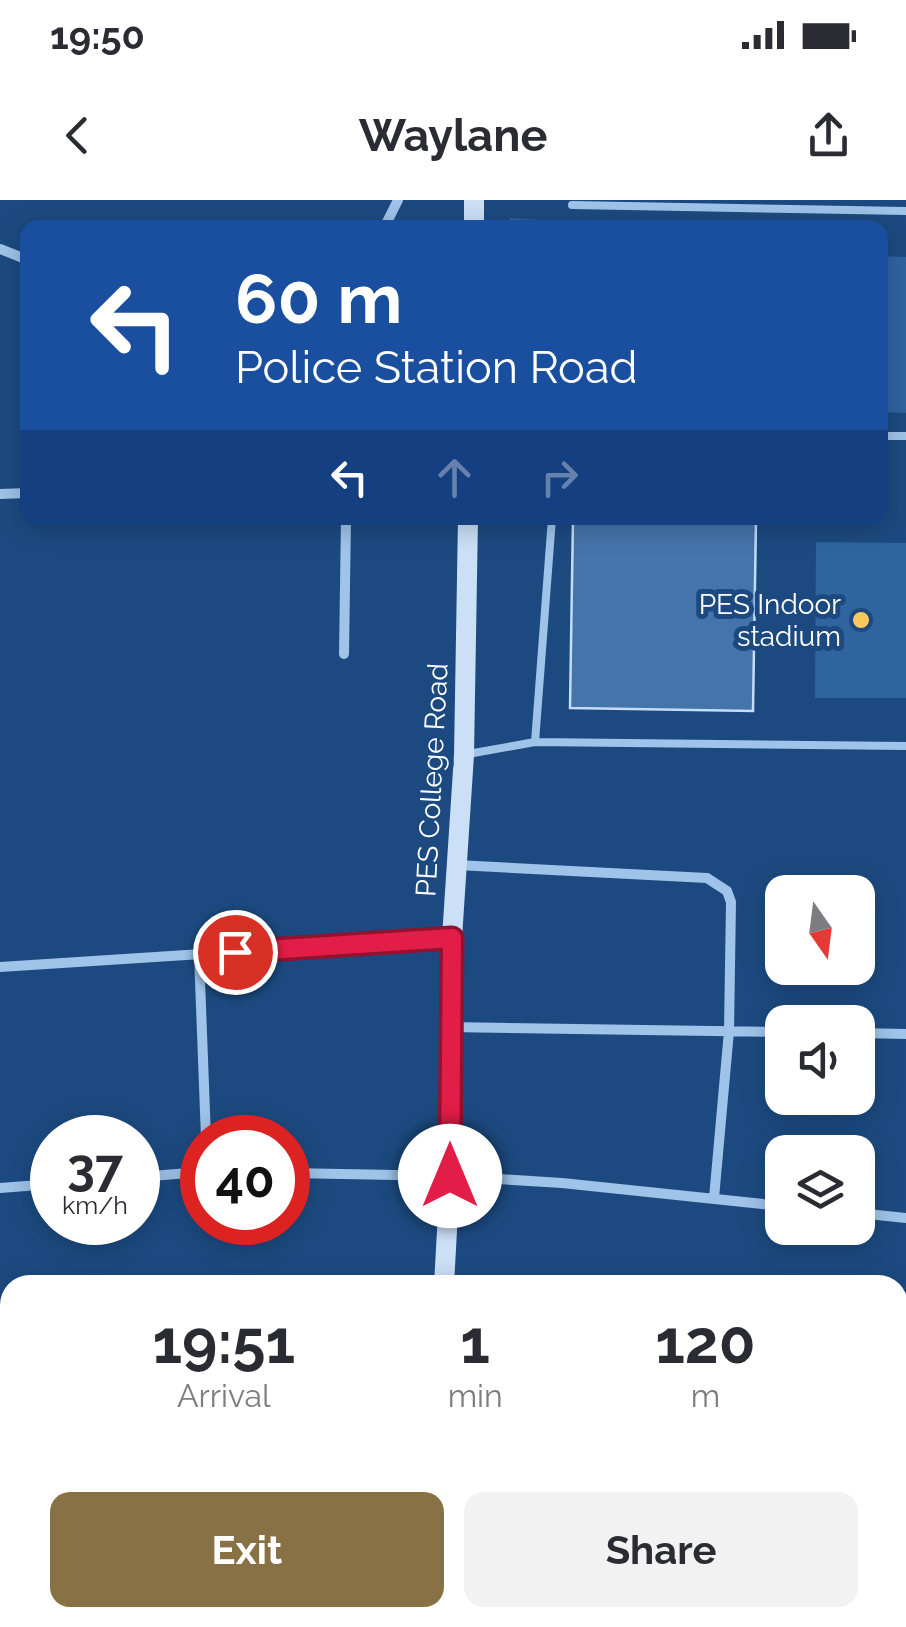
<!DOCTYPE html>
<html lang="en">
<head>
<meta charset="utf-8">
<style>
  :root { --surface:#fff; --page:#f2f2f3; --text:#2b2b33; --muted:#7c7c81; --accent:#887245 }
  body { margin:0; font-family:Raleway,sans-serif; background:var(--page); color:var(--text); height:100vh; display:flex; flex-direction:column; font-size:38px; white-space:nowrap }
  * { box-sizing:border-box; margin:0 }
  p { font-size:32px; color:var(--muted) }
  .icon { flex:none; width:55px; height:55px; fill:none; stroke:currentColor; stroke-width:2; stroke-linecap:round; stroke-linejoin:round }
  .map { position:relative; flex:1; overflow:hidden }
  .details { position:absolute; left:0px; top:1075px; width:908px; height:352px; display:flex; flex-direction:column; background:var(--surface); border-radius:30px 30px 0 0; box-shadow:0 5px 25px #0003 }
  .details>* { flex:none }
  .hud { position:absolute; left:20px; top:20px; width:868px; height:305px; border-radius:20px; box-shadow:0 5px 25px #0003; background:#1a4fa0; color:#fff; overflow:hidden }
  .needle { width:65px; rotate:166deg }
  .tools { position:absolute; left:765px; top:675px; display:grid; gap:20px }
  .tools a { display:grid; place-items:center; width:110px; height:110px; border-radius:20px; background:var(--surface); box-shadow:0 5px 25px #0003; font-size:50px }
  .speed { position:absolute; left:30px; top:915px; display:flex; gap:20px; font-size:50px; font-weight:700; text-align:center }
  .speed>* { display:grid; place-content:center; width:130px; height:130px; border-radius:50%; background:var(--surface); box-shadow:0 5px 25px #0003; line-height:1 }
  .speed small { font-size:25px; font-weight:400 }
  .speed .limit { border:15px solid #d22; background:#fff; color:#111 }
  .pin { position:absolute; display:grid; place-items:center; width:85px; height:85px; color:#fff; margin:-42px; border:5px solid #fff; border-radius:50%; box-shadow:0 2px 10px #0007 }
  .me { position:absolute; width:110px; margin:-55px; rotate:0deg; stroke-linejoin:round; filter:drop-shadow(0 0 8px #0008) }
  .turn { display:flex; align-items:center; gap:35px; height:210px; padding:0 50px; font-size:45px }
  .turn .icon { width:130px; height:130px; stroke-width:2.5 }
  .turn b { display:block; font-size:70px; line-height:85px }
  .lanes { display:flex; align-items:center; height:95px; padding:0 50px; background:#0003; justify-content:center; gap:50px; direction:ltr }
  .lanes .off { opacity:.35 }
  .eta { display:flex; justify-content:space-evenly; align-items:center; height:170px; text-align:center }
  .eta b { font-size:60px; font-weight:700; line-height:70px }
  .button { display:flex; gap:20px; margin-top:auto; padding:20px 50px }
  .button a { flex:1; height:115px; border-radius:20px; background:var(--accent); color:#fff; font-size:40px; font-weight:700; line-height:115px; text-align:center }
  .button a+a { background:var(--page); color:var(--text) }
  .status { display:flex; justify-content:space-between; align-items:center; height:70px; padding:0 50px; background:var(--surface); direction:ltr }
  .status svg { height:28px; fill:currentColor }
  header { display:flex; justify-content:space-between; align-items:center; height:130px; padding:0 50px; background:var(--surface); font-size:45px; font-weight:700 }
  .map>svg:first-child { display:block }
  .green { fill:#2f649f }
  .building { fill:#4474aa; stroke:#c4dcf7; stroke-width:2.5 }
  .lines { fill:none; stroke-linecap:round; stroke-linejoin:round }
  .lane { stroke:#9fc3e9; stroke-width:8 }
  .street { stroke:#9fc3e9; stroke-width:10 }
  .secondary { stroke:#cbdff7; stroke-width:20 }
  .route-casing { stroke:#92132f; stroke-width:25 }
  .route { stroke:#e11d48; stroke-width:18 }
  .poi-dot { fill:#fac95c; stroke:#1c4a80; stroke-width:4 }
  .labels { text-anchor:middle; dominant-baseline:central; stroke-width:10; stroke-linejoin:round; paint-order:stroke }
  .poi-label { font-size:28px; fill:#fff; stroke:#1c4a80; text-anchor:end }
  .street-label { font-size:28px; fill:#fff; stroke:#1c4a80 }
</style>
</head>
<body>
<div class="status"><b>19:50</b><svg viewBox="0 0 49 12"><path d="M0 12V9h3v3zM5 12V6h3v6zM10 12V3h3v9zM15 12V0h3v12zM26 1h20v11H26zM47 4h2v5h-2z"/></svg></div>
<header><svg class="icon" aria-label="back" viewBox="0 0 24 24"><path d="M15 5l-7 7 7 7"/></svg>Waylane<svg class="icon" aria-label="share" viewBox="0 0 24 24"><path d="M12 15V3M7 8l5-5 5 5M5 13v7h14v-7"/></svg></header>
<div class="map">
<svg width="906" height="1427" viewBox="0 0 906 1427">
  <rect width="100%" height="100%" fill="#1c4a80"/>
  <path class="green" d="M 510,18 L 644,27 L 509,27 Z
    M 880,56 L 906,57 L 906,213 L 880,212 Z
    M 816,342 L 906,343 L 906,498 L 815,498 Z"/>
  <path class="building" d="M 573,318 L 756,319 L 753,511 L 570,508 Z"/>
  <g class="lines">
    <path class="lane" d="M 572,5 L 906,11
      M 880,236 L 906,236
      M 535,542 L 552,318
      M 468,554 L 535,542 L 906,546"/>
    <path class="street" d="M 384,28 L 398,0
      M 0,49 L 28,60
      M 0,294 L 28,293
      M 344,454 L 346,318
      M 457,665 L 707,678 L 727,691 L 731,702 L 729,831 L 714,998
      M 199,754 L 206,938
      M 0,767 L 452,738
      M 449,827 L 782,832
      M 858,833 L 906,834
      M 288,973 L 450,976 L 562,983 L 782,1006
      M 138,977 L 202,972
      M 0,988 L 52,984
      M 858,1013 L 906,1018
      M 0,1277 L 10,1276"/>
    <path class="secondary" d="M 474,28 L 474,0
      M 444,1085 L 450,976 L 452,738 L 464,555 L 468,318
      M 432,1427 L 432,1418"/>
  </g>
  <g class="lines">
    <g class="route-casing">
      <path id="route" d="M 235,752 L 452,738 L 450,976"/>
    </g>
    <use href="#route" class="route"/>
  </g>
  <circle class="poi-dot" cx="861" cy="420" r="10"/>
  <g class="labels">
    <g class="poi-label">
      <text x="841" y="404">PES Indoor<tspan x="841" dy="32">stadium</tspan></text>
    </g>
    <g class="street-label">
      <text transform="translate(432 580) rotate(-87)">PES College Road</text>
    </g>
  </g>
</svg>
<div class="tools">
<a><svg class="needle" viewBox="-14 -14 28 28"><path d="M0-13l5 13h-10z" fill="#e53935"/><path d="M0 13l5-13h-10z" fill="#7c7c81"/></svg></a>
<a><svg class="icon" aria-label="sound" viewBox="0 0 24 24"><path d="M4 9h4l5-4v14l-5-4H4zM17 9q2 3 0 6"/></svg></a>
<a><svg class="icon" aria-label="layers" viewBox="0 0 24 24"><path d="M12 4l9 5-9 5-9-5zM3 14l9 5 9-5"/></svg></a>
</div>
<div class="speed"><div>37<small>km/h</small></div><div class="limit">40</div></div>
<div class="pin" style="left:235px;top:752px;background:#d93025"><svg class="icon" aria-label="arrive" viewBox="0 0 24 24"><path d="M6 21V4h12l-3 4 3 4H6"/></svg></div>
<svg class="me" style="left:450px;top:976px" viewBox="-20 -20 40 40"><circle r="19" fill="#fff"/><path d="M0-13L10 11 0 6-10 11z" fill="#e11d48"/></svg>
<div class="hud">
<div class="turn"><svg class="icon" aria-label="left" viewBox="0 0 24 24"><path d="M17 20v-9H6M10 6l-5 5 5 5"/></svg><div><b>60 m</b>Police Station Road</div></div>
<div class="lanes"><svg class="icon" aria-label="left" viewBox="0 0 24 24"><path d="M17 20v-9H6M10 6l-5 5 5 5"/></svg><svg class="icon off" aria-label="ahead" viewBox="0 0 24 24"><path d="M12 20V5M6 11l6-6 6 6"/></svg><svg class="icon off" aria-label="right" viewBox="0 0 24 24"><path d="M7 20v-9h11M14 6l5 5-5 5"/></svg></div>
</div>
<section class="details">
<div class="eta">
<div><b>19:51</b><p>Arrival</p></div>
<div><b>1</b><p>min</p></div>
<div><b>120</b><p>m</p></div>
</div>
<div class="button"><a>Exit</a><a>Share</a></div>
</section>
</div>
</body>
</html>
